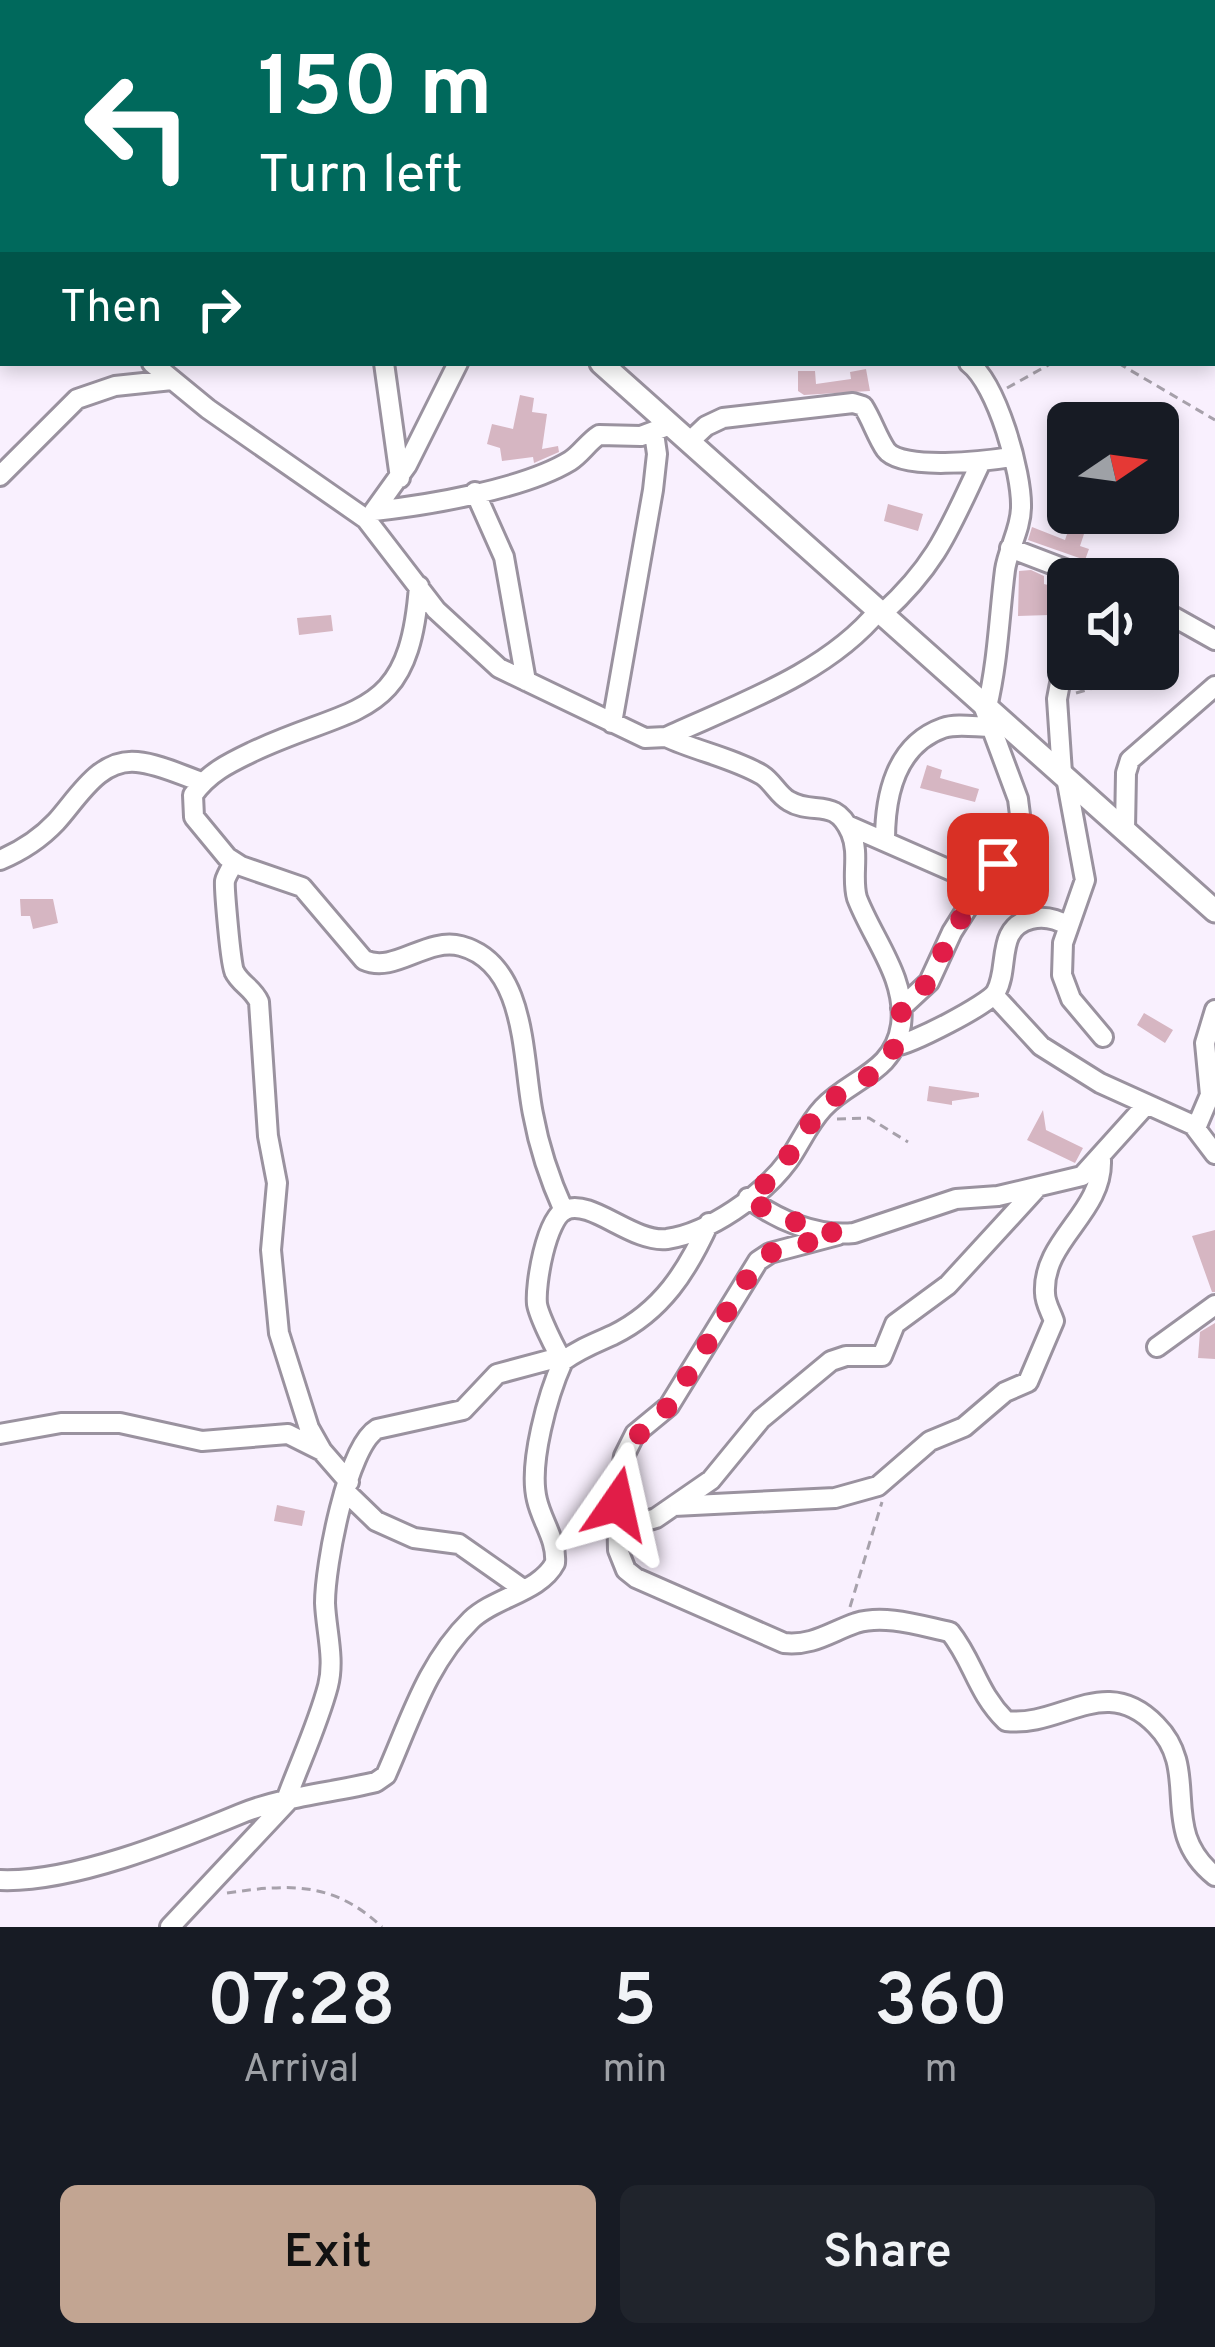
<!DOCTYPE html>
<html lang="en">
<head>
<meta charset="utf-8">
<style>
  :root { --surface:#171b24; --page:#20242c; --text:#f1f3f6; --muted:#9ea1a6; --accent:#c2a592 }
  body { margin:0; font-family:Overpass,sans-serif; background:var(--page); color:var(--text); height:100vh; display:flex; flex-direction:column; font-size:45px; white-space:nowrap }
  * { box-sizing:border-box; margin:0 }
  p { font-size:39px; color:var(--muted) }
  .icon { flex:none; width:66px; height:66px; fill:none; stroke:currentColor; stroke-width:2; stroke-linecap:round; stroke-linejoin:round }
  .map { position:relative; height:1927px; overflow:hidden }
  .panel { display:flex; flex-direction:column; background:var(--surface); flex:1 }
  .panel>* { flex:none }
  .guide { position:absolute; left:0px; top:0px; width:1215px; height:366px; box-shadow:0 6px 18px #0003; background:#00695c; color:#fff; overflow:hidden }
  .needle { width:78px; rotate:77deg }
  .controls { position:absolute; left:1047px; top:402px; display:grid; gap:24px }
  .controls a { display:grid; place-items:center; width:132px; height:132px; border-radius:18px; background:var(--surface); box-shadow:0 6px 18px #0003; font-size:60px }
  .pin { position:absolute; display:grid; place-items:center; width:102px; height:102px; color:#fff; margin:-51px; border-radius:24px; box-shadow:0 6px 18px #0006 }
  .me { position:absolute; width:132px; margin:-66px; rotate:11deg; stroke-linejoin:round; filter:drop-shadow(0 0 9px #0008) }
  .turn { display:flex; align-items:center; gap:42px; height:252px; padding:0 60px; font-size:54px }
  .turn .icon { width:156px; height:156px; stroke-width:2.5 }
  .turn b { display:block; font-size:84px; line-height:102px }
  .then { display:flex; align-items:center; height:114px; padding:0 60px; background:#0003; gap:24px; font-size:45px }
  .eta { display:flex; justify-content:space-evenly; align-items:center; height:204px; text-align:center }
  .eta b { font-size:72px; font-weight:600; line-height:84px }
  .cta { display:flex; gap:24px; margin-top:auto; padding:24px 60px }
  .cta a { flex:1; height:138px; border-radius:18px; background:var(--accent); color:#111; font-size:48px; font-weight:600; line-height:138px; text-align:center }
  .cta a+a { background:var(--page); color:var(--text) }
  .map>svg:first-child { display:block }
  .building { fill:#d6b6c2 }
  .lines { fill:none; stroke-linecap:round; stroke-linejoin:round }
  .minor-casing { stroke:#9a929f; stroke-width:24 }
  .tertiary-casing { stroke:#9a929f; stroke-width:27 }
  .path { stroke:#a7a1ab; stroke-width:3; stroke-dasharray:9 6; stroke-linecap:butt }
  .minor { stroke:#fff; stroke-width:18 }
  .tertiary { stroke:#fff; stroke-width:21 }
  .route { stroke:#e11d48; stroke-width:21; stroke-dasharray:0 37.8 }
</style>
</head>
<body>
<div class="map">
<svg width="1215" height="1927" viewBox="0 0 1215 1927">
  <rect width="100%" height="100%" fill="#f9f0fe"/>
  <path class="building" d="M 866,369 L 870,391 L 804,395 L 798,391 L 798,371 L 815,371 L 816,384 L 851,379 L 850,372 Z
    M 520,395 L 534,398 L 532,412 L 547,414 L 542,449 L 558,446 L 559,452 L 534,463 L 533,457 L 502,461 L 500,448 L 487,444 L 492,424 L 513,429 Z
    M 888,504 L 923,514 L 918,531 L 884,521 Z
    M 1032,527 L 1065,540 L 1069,528 L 1084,534 L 1080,546 L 1089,549 L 1085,560 L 1028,540 Z
    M 1031,570 L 1044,576 L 1044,584 L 1065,589 L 1061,604 L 1049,601 L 1049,615 L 1018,616 L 1019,571 Z
    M 331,615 L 333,631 L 299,635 L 297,618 Z
    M 927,765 L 942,770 L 940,778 L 979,789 L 975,802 L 920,788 Z
    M 20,899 L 53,899 L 58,923 L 33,929 L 30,916 L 21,916 Z
    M 1144,1013 L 1173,1030 L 1165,1043 L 1137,1025 Z
    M 929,1086 L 979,1093 L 979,1097 L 952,1101 L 952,1105 L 927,1101 Z
    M 1043,1110 L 1046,1130 L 1083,1148 L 1075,1163 L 1027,1140 Z
    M 1215,1230 L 1215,1292 L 1212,1292 L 1192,1236 Z
    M 1215,1323 L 1215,1359 L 1198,1358 L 1200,1332 Z
    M 277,1505 L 305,1511 L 302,1526 L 274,1521 Z"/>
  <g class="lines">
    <g class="minor-casing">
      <path id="minor" d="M 57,0 L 58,3
        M 422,3 L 422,0
        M 1077,3 L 1079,0
        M 152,363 L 208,409 L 366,519 L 436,610 L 499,668 L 645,738 L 666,737 C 738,704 828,673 879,610
        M 384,363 L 400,478
        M 969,363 C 997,384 1022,473 1021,507 C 1021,529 1008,549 1005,570 C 999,617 998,661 987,707
        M 689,442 L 706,426 L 723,418 L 853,403 L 863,406 C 872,420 877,437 886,450 C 901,471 987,461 1011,457
        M 0,476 L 77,399 L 115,386 L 172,380
        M 475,492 L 504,557 L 526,681
        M 374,511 C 429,505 524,489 570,461 C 581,454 588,442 599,435 L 641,436 L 670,425
        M 374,511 L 407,465 L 458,363
        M 1010,548 L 1091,579
        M 419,586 C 409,722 356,703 252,752 C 229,763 208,773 193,795 L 194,817 L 227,857 L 241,866 L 302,887 L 364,960 C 395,974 426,937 461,946 C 528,964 522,1061 533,1114 C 539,1147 550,1180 564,1211
        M 1158,608 L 1215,640
        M 883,613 C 938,563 950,527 981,462
        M 612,723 L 653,490 L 657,454 L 654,433
        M 1062,773 L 1057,699 L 1068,641
        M 1066,777 L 1085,880 L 1063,943 L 1062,975 L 1071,999 L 1103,1037
        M 847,825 L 984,885
        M 1125,829 L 1126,773 L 1130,760 L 1215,686
        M 885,840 C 885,797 895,745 943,728 C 957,723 976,727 991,727
        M 0,860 C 21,851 40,839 56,822 C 78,798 99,758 137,762 C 159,764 181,775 202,782
        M 234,863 C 231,868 226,876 225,881 C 224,887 231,967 234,971 C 240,984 253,988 259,1002 L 268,1136 L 277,1183 L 271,1250 L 279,1333 L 309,1428 L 322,1451 L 349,1482
        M 994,995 L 1041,1046 L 1100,1083 L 1193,1125 L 1215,1154
        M 901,1008 L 929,982 L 952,932 L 1021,823 L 1018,799 L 983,705
        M 895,1046 C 911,1044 988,1005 996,992 C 1010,967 995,928 1031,919 C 1044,916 1057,919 1068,926
        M 1196,1128 L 1210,1095 L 1205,1043 L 1215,1010
        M 748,1198 C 777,1220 816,1237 854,1233 L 956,1199 L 998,1196 L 1082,1176 L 1146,1105
        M 838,1235 L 770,1253 L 758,1261 L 669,1406 L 635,1434 L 624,1456 L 617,1504 L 618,1550 L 626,1570 L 636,1578 L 784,1643 C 813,1646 830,1632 856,1623 C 885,1614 921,1626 950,1632 C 974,1662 976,1691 1006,1721 C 1061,1728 1105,1672 1156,1725 C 1203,1772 1156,1829 1215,1876
        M 1157,1347 L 1215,1305
        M 0,1434 L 61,1423 L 120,1423 L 202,1441 L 288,1434 L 322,1451
        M 346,1492 L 376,1521 L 414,1538 L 459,1544 L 523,1589
        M 674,1506 L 835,1498 L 878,1486 L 930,1441 L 964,1427 L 1005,1392 L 1028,1382 L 1054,1321 C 1051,1312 1045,1303 1045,1293 C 1042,1240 1103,1213 1101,1160
        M 617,1523 L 630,1526 L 656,1518 L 711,1480 L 761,1419 L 831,1361 L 846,1356 L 882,1356 L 895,1324 L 948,1285 L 1037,1188
        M 286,1800 C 300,1762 318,1724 328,1686 C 335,1659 326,1630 325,1603 C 325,1566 347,1447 377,1429 L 463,1410 L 497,1374 L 549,1360 L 563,1361 C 579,1349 595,1343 613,1335 C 662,1311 687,1271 709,1223
        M 0,1880 C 71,1883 175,1841 240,1814 C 284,1796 331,1793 376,1782 L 386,1775 C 410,1721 427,1663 471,1620 C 495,1597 540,1592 555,1563 C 557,1540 542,1522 537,1500 C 528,1464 548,1394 563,1361 C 556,1351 539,1316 537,1304 C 535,1285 546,1219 565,1210 C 591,1198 632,1243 667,1239 C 709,1233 763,1195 788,1161 C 800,1144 808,1124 823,1108 C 851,1078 894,1073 901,1025 C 907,978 873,940 857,898 C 851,877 860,854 851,833 C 835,796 813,816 789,801 C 778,795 773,782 762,775 C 733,758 696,751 666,737
        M 170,1927 L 287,1802"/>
    </g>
    <g class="tertiary-casing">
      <path id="tertiary" d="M 206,0 L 209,3
        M 601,363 L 1215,911"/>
    </g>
    <path class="path" d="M 1118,363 L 1215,420
      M 1007,388 L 1052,363
      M 1076,693 L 1122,680 L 1130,669
      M 837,1119 L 869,1118 L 908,1142
      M 850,1607 L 882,1502
      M 227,1893 C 289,1884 333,1881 382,1927"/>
    <use href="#minor" class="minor"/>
    <use href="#tertiary" class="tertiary"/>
  </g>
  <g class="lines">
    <path class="route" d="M 617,1504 L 629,1444 L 669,1406 L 758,1261 L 770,1253 L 838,1234 L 775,1216 L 748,1198 C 792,1167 798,1128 834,1098 C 851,1084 874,1078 888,1059 C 899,1043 900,1024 902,1005 L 929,982 L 952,932 L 998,864"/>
  </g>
</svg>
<div class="controls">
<a><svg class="needle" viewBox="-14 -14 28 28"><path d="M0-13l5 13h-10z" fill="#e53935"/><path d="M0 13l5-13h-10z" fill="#9ea1a6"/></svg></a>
<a><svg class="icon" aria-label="sound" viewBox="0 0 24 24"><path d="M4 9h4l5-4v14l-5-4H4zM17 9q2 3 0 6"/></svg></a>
</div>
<div class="pin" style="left:998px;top:864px;background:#d93025"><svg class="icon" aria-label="arrive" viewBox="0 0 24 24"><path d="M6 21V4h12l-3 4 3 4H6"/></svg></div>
<svg class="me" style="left:617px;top:1504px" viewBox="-20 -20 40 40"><path d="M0-17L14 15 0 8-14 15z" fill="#e11d48" stroke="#fff" stroke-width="4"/></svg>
<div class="guide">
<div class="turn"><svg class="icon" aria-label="left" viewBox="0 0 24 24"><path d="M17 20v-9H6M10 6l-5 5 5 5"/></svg><div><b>150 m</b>Turn left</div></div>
<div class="then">Then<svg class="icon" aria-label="right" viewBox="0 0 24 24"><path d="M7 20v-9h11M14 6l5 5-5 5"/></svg></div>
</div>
</div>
<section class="panel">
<div class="eta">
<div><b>07:28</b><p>Arrival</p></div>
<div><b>5</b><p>min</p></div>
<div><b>360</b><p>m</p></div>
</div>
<div class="cta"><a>Exit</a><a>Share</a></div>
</section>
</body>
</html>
